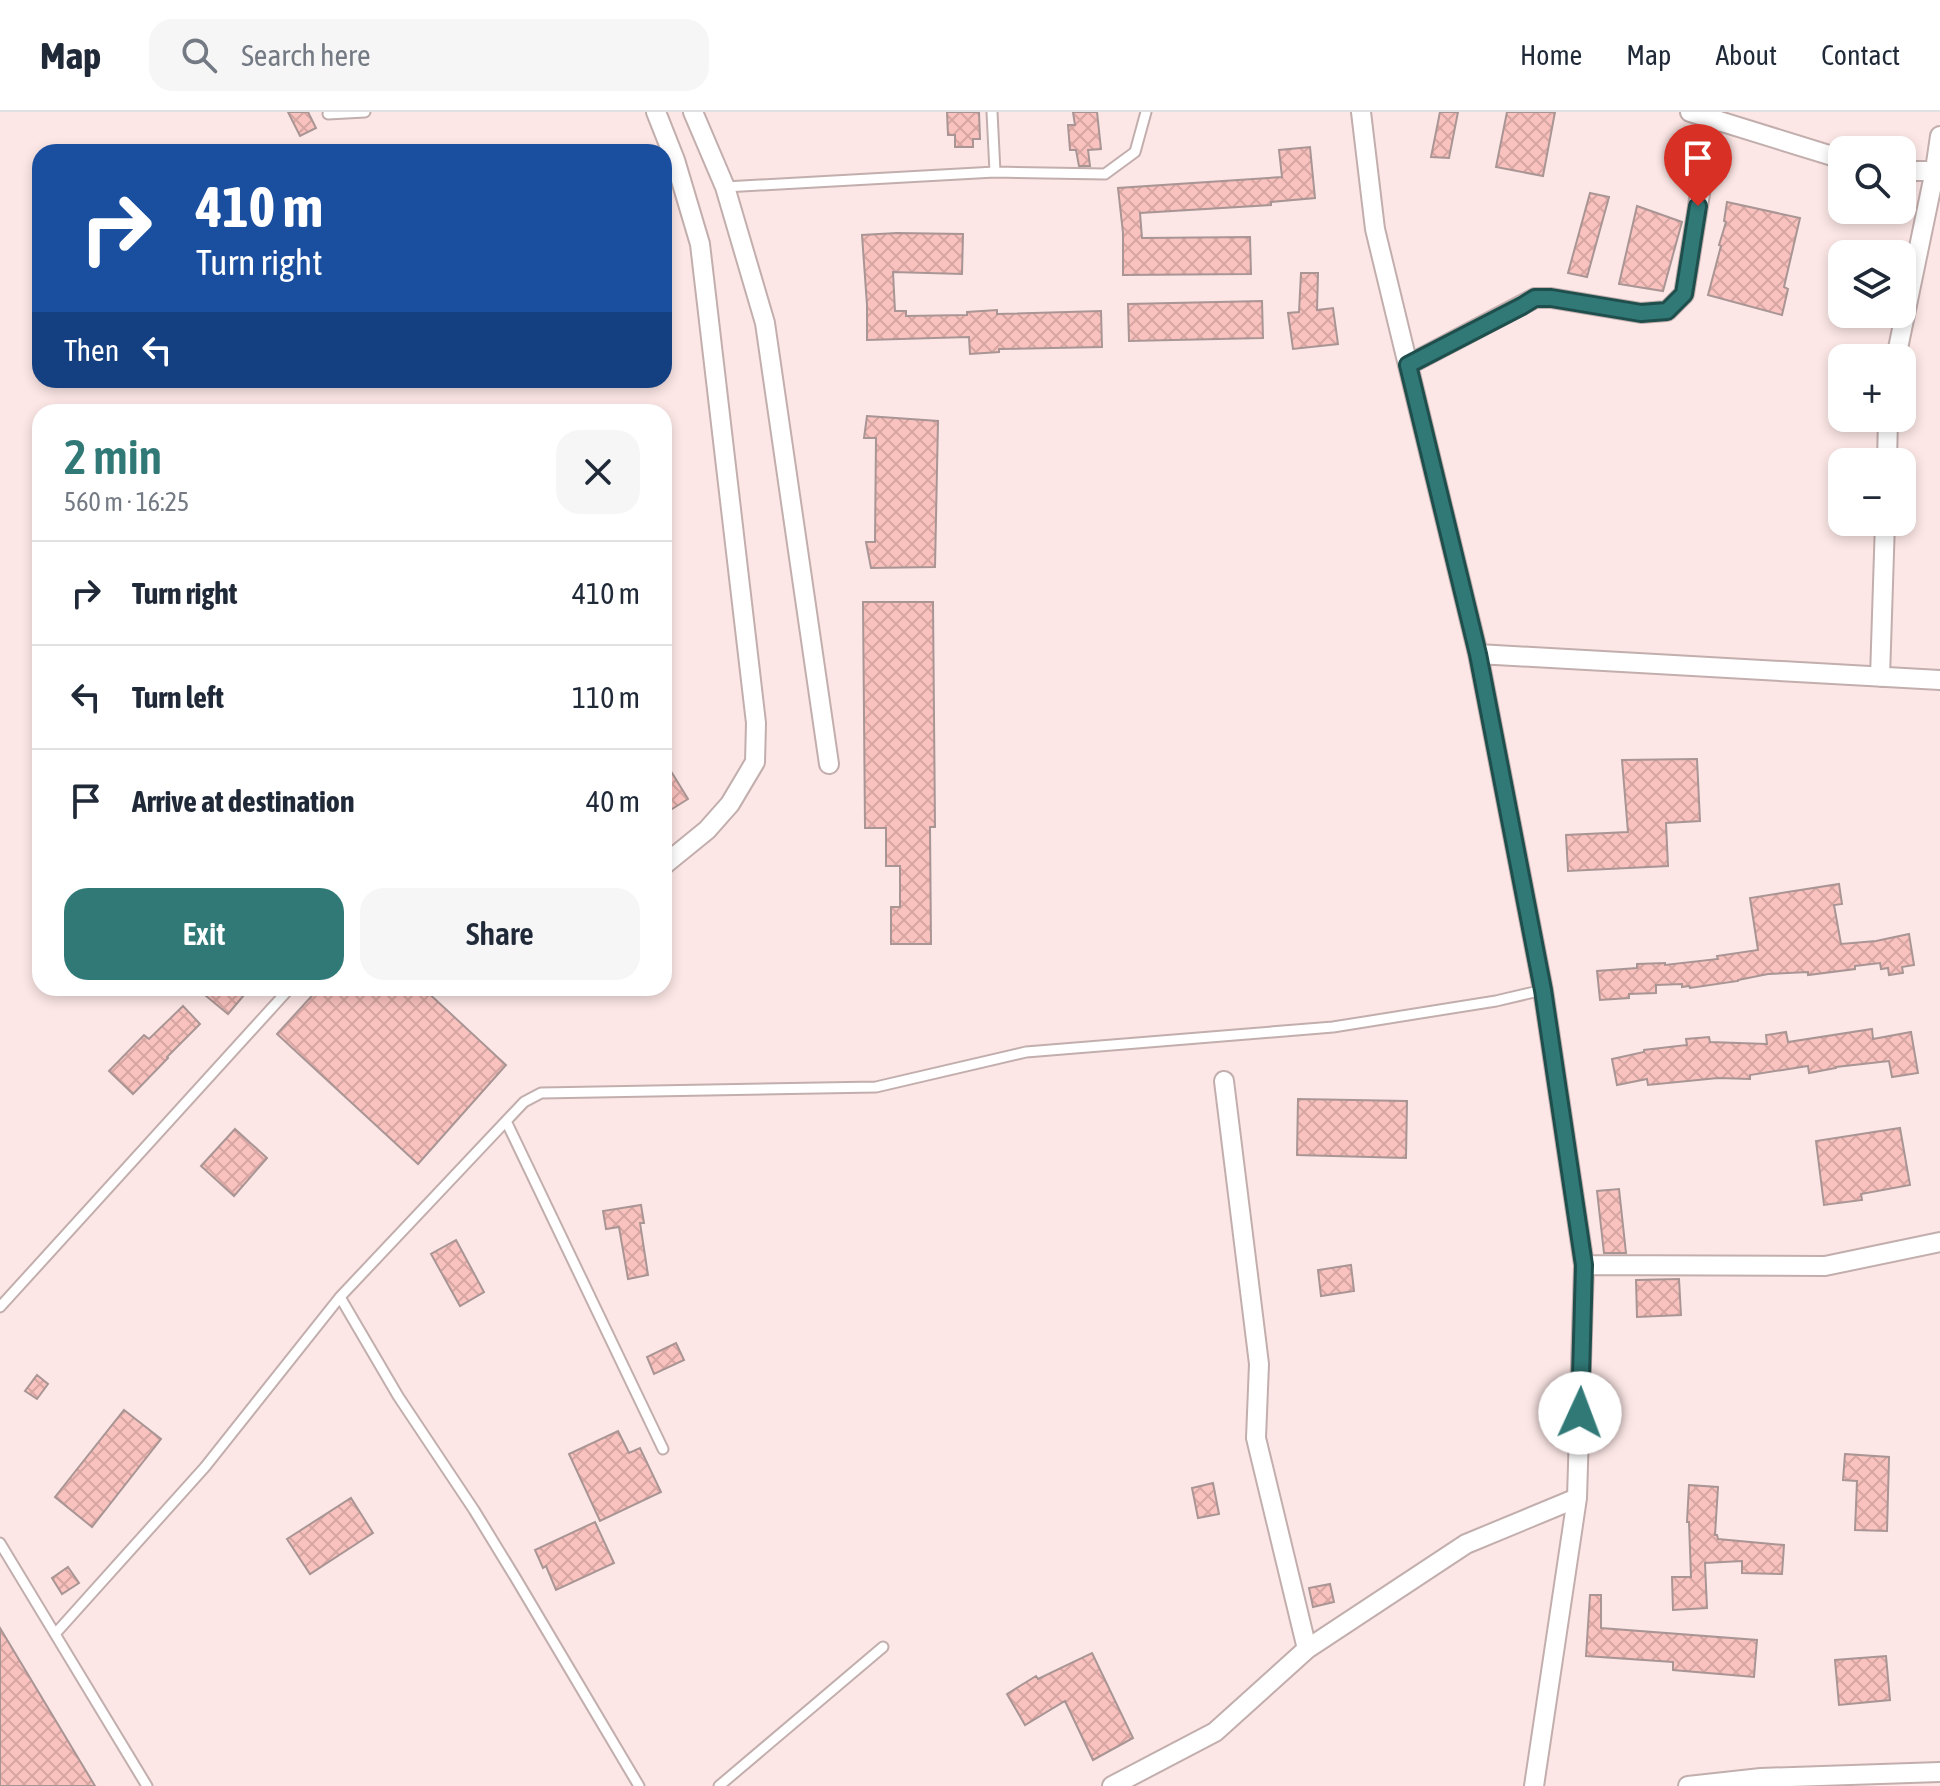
<!DOCTYPE html>
<html lang="en">
<head>
<meta charset="utf-8">
<style>
  :root { --surface:#fff; --page:#f6f6f7; --text:#1f2937; --muted:#747a83; --line:#e0e1e3; --accent:#307977 }
  body { margin:0; font-family:"Asap Condensed",sans-serif; background:var(--page); color:var(--text); height:100vh; display:flex; flex-direction:column; font-size:30px; white-space:nowrap }
  * { box-sizing:border-box; margin:0 }
  p { font-size:26px; color:var(--muted) }
  .icon { flex:none; width:44px; height:44px; fill:none; stroke:currentColor; stroke-width:2; stroke-linecap:round; stroke-linejoin:round }
  .map { position:relative; flex:1; overflow:hidden }
  .sheet { position:absolute; left:32px; top:292px; width:640px; height:592px; display:flex; flex-direction:column; background:var(--surface); border-radius:24px; box-shadow:0 4px 12px #0003 }
  .sheet>* { flex:none }
  .top-card { position:absolute; left:32px; top:32px; width:640px; height:244px; border-radius:24px; box-shadow:0 4px 12px #0003; background:#1a4fa0; color:#fff; overflow:hidden }
  .controls { position:absolute; left:1828px; top:24px; display:grid; gap:16px }
  .controls a { display:grid; place-items:center; width:88px; height:88px; border-radius:16px; background:var(--surface); box-shadow:0 4px 12px #0003; font-size:40px }
  .pin { position:absolute; display:grid; place-items:center; width:68px; height:68px; color:#fff; margin:-82px -34px; border-radius:50% 50% 50% 0; rotate:-45deg; box-shadow:0 0 8px #0007 }
  .pin .icon { rotate:45deg }
  .me { position:absolute; width:88px; margin:-44px; rotate:2deg; stroke-linejoin:round; filter:drop-shadow(0 0 6px #0008) }
  .turn { display:flex; align-items:center; gap:28px; height:168px; padding:0 32px; font-size:36px }
  .turn .icon { width:104px; height:104px; stroke-width:2.5 }
  .turn b { display:block; font-size:56px; line-height:68px }
  .then { display:flex; align-items:center; height:76px; padding:0 32px; background:#0003; gap:16px; font-size:30px }
  .round { display:grid; place-items:center; flex:none; width:84px; height:84px; border-radius:24px; background:var(--page) }
  .headline { display:flex; align-items:center; justify-content:space-between; height:136px; padding:0 32px }
  h1 { font-size:48px; font-weight:600; line-height:60px; color:var(--accent) }
  .action { display:flex; gap:16px; margin-top:auto; padding:16px 32px }
  .action a { flex:1; height:92px; border-radius:24px; background:var(--accent); color:#fff; font-size:32px; font-weight:600; line-height:92px; text-align:center }
  .action a+a { background:var(--page); color:var(--text) }
  ul { padding:0; list-style:none }
  li { display:flex; align-items:center; gap:24px; height:104px; padding:0 32px; border-top:2px solid var(--line) }
  li div { flex:1 }
  li b { display:block; font-size:30px }
  li em { font-style:normal }
  header { display:flex; align-items:center; gap:48px; box-sizing:border-box; height:112px; padding:0 40px; background:var(--surface); border-bottom:2px solid var(--line) }
  header strong { font-size:38px }
  nav { display:flex; gap:44px; margin-inline-start:auto; font-size:28px }
  .search { width:560px; height:72px; background:var(--page); display:flex; align-items:center; gap:20px; box-sizing:border-box; padding:0 28px; border-radius:24px; color:var(--muted); font-size:30px }
  .map>svg:first-child { display:block }
  .building { fill:url(#building-cross-hatch); stroke:#a89594; stroke-width:2 }
  .lines { fill:none; stroke-linecap:round; stroke-linejoin:round }
  .service-casing { stroke:#c2aead; stroke-width:13 }
  .minor-casing { stroke:#c2aead; stroke-width:22 }
  .service { stroke:#fff; stroke-width:9 }
  .minor { stroke:#fff; stroke-width:18 }
  .route-casing { stroke:#1f4f4d; stroke-width:20 }
  .route { stroke:#307977; stroke-width:14 }
</style>
</head>
<body>
<header>
<strong>Map</strong>
<div class="search"><svg class="icon" aria-label="search" viewBox="0 0 24 24"><circle cx="10" cy="10" r="6"/><path d="M15 15l6 6"/></svg>Search here</div>
<nav><a>Home</a><a>Map</a><a>About</a><a>Contact</a></nav>
</header>
<div class="map">
<svg width="1940" height="1674" viewBox="0 0 1940 1674">
  <defs>
    <pattern id="building-cross-hatch" width="8" height="8" patternUnits="userSpaceOnUse" patternTransform="scale(2)"><rect width="8" height="8" fill="#fac2bf"/><path d="M0 0l8 8M0 8l8-8" fill="none" stroke="#d6a6a3"/></pattern>
  </defs>
  <rect width="100%" height="100%" fill="#fce7e6"/>
  <path class="building" d="M 288,0 L 308,0 L 316,16 L 300,24 Z
    M 947,0 L 979,0 L 980,27 L 973,27 L 973,35 L 955,35 L 955,23 L 948,23 Z
    M 1073,0 L 1097,0 L 1101,37 L 1088,38 L 1090,54 L 1079,54 L 1076,38 L 1070,38 L 1068,13 L 1075,13 Z
    M 1440,0 L 1458,0 L 1449,46 L 1431,45 Z
    M 1507,0 L 1555,0 L 1543,64 L 1496,55 Z
    M 1310,35 L 1315,86 L 1271,90 L 1271,93 L 1140,101 L 1142,126 L 1250,125 L 1251,162 L 1123,163 L 1123,121 L 1118,76 L 1282,65 L 1279,38 Z
    M 1590,81 L 1609,85 L 1587,165 L 1568,161 Z
    M 1727,90 L 1800,106 L 1784,175 L 1788,177 L 1782,203 L 1708,183 L 1721,134 L 1719,133 L 1726,110 L 1724,109 Z
    M 1637,94 L 1682,110 L 1663,179 L 1619,172 Z
    M 897,121 L 963,122 L 962,162 L 893,160 L 895,199 L 906,199 L 906,204 L 967,203 L 967,200 L 997,198 L 997,202 L 1101,199 L 1102,235 L 999,237 L 999,240 L 970,242 L 969,225 L 867,228 L 867,193 L 862,123 Z
    M 1301,161 L 1318,161 L 1317,198 L 1333,196 L 1338,232 L 1293,237 L 1288,201 L 1299,200 Z
    M 1262,189 L 1263,226 L 1129,229 L 1128,192 Z
    M 867,304 L 938,309 L 935,455 L 871,456 L 866,430 L 875,430 L 876,326 L 864,326 Z
    M 863,490 L 933,490 L 935,715 L 930,715 L 931,832 L 891,832 L 891,795 L 900,795 L 900,754 L 886,754 L 886,716 L 865,716 Z
    M 1697,647 L 1700,709 L 1666,711 L 1668,754 L 1568,759 L 1566,723 L 1628,720 L 1622,648 Z
    M 664,648 L 688,687 L 664,702 Z
    M 1839,772 L 1842,792 L 1834,793 L 1841,832 L 1876,829 L 1909,822 L 1914,853 L 1902,855 L 1903,861 L 1889,863 L 1888,856 L 1881,857 L 1880,851 L 1855,854 L 1855,857 L 1808,863 L 1808,860 L 1768,862 L 1738,868 L 1738,869 L 1690,876 L 1689,874 L 1682,875 L 1682,872 L 1656,873 L 1656,881 L 1629,882 L 1629,886 L 1600,888 L 1597,859 L 1637,856 L 1637,852 L 1665,851 L 1665,853 L 1718,847 L 1717,844 L 1758,838 L 1750,786 Z
    M 213,876 L 250,876 L 228,902 L 206,884 Z
    M 319,876 L 423,876 L 506,953 L 418,1052 L 277,922 Z
    M 183,894 L 200,912 L 167,945 L 168,946 L 133,982 L 109,959 L 144,923 L 149,927 Z
    M 1872,917 L 1873,927 L 1911,920 L 1918,961 L 1892,965 L 1889,949 L 1836,955 L 1836,956 L 1809,961 L 1808,954 L 1750,963 L 1750,967 L 1718,966 L 1648,973 L 1647,967 L 1617,973 L 1612,947 L 1644,940 L 1644,938 L 1687,933 L 1686,927 L 1709,925 L 1710,930 L 1767,932 L 1766,923 L 1786,920 L 1788,930 Z
    M 1298,987 L 1407,989 L 1406,1046 L 1297,1043 Z
    M 1900,1016 L 1910,1073 L 1861,1082 L 1862,1088 L 1824,1093 L 1816,1029 Z
    M 235,1017 L 267,1046 L 234,1084 L 201,1054 Z
    M 1619,1077 L 1626,1141 L 1604,1141 L 1597,1079 Z
    M 641,1093 L 644,1111 L 640,1111 L 648,1163 L 628,1167 L 619,1115 L 606,1117 L 603,1099 Z
    M 456,1128 L 484,1180 L 460,1194 L 431,1142 Z
    M 1351,1153 L 1354,1179 L 1321,1184 L 1318,1158 Z
    M 1679,1167 L 1681,1203 L 1637,1205 L 1636,1168 Z
    M 676,1231 L 684,1248 L 654,1262 L 647,1245 Z
    M 37,1263 L 48,1272 L 37,1287 L 25,1279 Z
    M 124,1298 L 161,1327 L 92,1415 L 55,1385 Z
    M 618,1319 L 629,1341 L 640,1336 L 661,1380 L 600,1409 L 569,1342 Z
    M 1845,1342 L 1889,1345 L 1887,1419 L 1855,1418 L 1857,1369 L 1843,1368 Z
    M 1213,1371 L 1219,1402 L 1198,1406 L 1192,1376 Z
    M 1689,1373 L 1718,1375 L 1715,1423 L 1717,1423 L 1718,1427 L 1784,1433 L 1782,1462 L 1742,1461 L 1742,1449 L 1705,1451 L 1707,1496 L 1673,1498 L 1672,1465 L 1691,1465 L 1689,1410 L 1687,1410 Z
    M 351,1386 L 373,1421 L 310,1462 L 287,1427 Z
    M 595,1410 L 614,1451 L 556,1478 L 546,1454 L 543,1456 L 535,1438 Z
    M 68,1455 L 79,1471 L 62,1482 L 52,1466 Z
    M 1330,1472 L 1334,1490 L 1313,1495 L 1309,1476 Z
    M 1590,1483 L 1601,1483 L 1601,1516 L 1757,1528 L 1754,1565 L 1673,1558 L 1673,1550 L 1586,1544 Z
    M 0,1516 L 95,1674 L 0,1674 Z
    M 1092,1541 L 1133,1626 L 1093,1648 L 1065,1589 L 1025,1613 L 1007,1582 L 1036,1564 L 1038,1567 Z
    M 1886,1544 L 1890,1588 L 1839,1593 L 1835,1548 Z"/>
  <g class="lines">
    <g class="service-casing">
      <path id="service" d="M 992,0 L 995,60
        M 328,2 L 365,0
        M 725,75 L 995,60 L 1105,62 L 1135,40 L 1146,0
        M 506,1009 L 663,1337
        M 340,1185 L 398,1284 L 474,1398 L 515,1465 L 639,1674
        M 0,1195 L 290,876
        M 0,1431 L 55,1522 L 205,1355 L 340,1185 L 524,990 L 541,981 L 876,975 L 1026,940 L 1333,915 L 1496,889 L 1543,878
        M 55,1522 L 147,1674
        M 719,1674 L 883,1535"/>
    </g>
    <g class="minor-casing">
      <path id="minor" d="M 656,0 L 675,48 L 700,132 L 756,611 L 755,650 L 730,692 L 707,718 L 664,753
        M 693,0 L 725,75 L 765,211 L 829,652
        M 1361,0 L 1375,117 L 1478,542 L 1543,878 L 1584,1153 L 1577,1386 L 1534,1674
        M 1690,0 L 1842,47
        M 1902,59 L 1940,59
        M 1896,246 L 1935,58 L 1940,24
        M 1408,253 L 1535,186 L 1551,186 L 1641,201 L 1667,199 L 1684,182 L 1713,0
        M 1887,350 L 1888,306
        M 1478,542 L 1940,568
        M 1880,565 L 1885,410
        M 1224,969 L 1259,1252 L 1256,1326 L 1307,1537
        M 1584,1153 L 1825,1154 L 1940,1130
        M 1112,1674 L 1215,1620 L 1307,1537 L 1466,1432 L 1577,1386
        M 1688,1674 L 1761,1666 L 1940,1660"/>
    </g>
    <use href="#service" class="service"/>
    <use href="#minor" class="minor"/>
  </g>
  <g class="lines">
    <g class="route-casing">
      <path id="route" d="M 1580,1301 L 1584,1153 L 1543,878 L 1478,542 L 1408,253 L 1522,194 L 1535,186 L 1551,186 L 1641,201 L 1667,199 L 1684,182 L 1698,94"/>
    </g>
    <use href="#route" class="route"/>
  </g>
</svg>
<div class="controls">
<a><svg class="icon" aria-label="search" viewBox="0 0 24 24"><circle cx="10" cy="10" r="6"/><path d="M15 15l6 6"/></svg></a>
<a><svg class="icon" aria-label="layers" viewBox="0 0 24 24"><path d="M12 4l9 5-9 5-9-5zM3 14l9 5 9-5"/></svg></a>
<a>+</a>
<a>−</a>
</div>
<div class="pin" style="left:1698px;top:94px;background:#d93025"><svg class="icon" aria-label="arrive" viewBox="0 0 24 24"><path d="M6 21V4h12l-3 4 3 4H6"/></svg></div>
<svg class="me" style="left:1580px;top:1301px" viewBox="-20 -20 40 40"><circle r="19" fill="#fff"/><path d="M0-13L10 11 0 6-10 11z" fill="#307977"/></svg>
<div class="top-card">
<div class="turn"><svg class="icon" aria-label="right" viewBox="0 0 24 24"><path d="M7 20v-9h11M14 6l5 5-5 5"/></svg><div><b>410 m</b>Turn right</div></div>
<div class="then">Then<svg class="icon" aria-label="left" viewBox="0 0 24 24"><path d="M17 20v-9H6M10 6l-5 5 5 5"/></svg></div>
</div>
<section class="sheet">
<div class="headline"><div><h1>2 min</h1><p>560 m · 16:25</p></div><a class="round"><svg class="icon" aria-label="close" viewBox="0 0 24 24"><path d="M6 6l12 12M18 6L6 18"/></svg></a></div>
<ul>
<li><svg class="icon" aria-label="right" viewBox="0 0 24 24"><path d="M7 20v-9h11M14 6l5 5-5 5"/></svg><div><b>Turn right</b></div><em>410 m</em></li>
<li><svg class="icon" aria-label="left" viewBox="0 0 24 24"><path d="M17 20v-9H6M10 6l-5 5 5 5"/></svg><div><b>Turn left</b></div><em>110 m</em></li>
<li><svg class="icon" aria-label="arrive" viewBox="0 0 24 24"><path d="M6 21V4h12l-3 4 3 4H6"/></svg><div><b>Arrive at destination</b></div><em>40 m</em></li>
</ul>
<div class="action"><a>Exit</a><a>Share</a></div>
</section>
</div>
</body>
</html>
